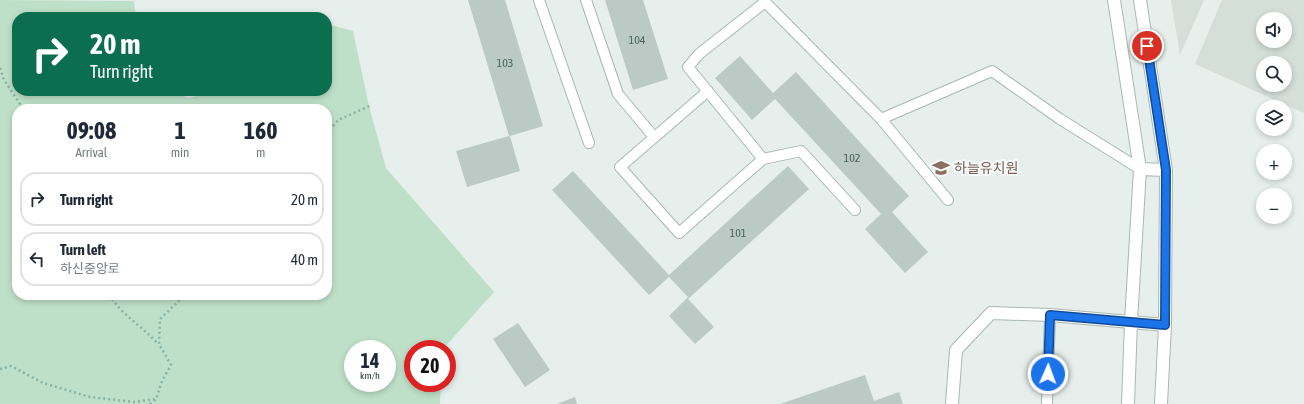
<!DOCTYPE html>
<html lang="en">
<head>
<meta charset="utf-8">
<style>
  :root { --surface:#fff; --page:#f2f2f3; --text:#1f2937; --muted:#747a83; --line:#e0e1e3 }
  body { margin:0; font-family:"Asap Condensed","Noto Sans KR",sans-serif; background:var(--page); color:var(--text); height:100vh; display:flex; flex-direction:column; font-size:15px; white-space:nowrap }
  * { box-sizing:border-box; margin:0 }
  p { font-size:13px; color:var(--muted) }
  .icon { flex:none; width:22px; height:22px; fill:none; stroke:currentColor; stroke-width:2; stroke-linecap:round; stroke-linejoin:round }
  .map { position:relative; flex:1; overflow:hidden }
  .panel { position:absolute; left:12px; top:104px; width:320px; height:196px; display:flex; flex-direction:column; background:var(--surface); border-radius:16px; box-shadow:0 2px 6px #0003 }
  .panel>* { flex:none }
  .banner { position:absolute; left:12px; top:12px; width:320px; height:84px; border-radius:16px; box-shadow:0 2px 6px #0003; background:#0b6e4f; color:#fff; overflow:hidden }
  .buttons { position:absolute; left:1256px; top:12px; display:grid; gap:8px }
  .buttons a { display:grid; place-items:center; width:36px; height:36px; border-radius:50%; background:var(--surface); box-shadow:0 2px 6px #0003; font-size:20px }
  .speed { position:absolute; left:344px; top:340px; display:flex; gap:8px; font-size:20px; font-weight:700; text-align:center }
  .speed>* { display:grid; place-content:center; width:52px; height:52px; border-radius:50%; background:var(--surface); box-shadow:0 2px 6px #0003; line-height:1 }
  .speed small { font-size:10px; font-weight:400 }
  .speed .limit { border:6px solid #d22; background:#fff; color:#111 }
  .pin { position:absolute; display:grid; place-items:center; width:34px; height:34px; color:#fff; margin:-17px; border:2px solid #fff; border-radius:50%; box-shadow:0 1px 4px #0007 }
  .me { position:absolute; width:44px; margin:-22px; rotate:2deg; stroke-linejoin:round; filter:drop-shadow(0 0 3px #0008) }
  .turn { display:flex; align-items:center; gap:14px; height:84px; padding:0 12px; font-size:18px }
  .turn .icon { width:52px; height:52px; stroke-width:2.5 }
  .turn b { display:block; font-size:28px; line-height:34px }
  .eta { display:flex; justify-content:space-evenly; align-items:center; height:68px; text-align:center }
  .eta b { font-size:24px; font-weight:700; line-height:28px }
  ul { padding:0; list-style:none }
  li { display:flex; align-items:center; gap:12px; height:54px; margin:0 8px 6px; padding:0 4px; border:2px solid var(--line); border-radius:16px }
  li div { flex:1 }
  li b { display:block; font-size:15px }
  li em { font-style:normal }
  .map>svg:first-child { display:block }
  .built { fill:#d4dfda; fill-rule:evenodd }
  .green { fill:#bfe0c8; fill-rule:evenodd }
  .building { fill:#bbcac4 }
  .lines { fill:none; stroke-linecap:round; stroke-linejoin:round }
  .service-casing { stroke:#a8b8b2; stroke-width:12 }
  .minor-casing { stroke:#a8b8b2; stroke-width:14 }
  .tertiary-casing { stroke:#a8b8b2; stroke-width:14 }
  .path { stroke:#86b3a5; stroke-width:2.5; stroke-dasharray:2 3; stroke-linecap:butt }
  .service { stroke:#fff; stroke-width:10 }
  .minor { stroke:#fff; stroke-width:12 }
  .tertiary { stroke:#fff; stroke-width:12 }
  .route-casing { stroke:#114b97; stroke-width:10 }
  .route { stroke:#1a73e8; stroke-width:7 }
  .labels { text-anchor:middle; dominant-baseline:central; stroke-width:4; stroke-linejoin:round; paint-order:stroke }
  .number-label { font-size:12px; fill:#4a645c }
  .education-label { font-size:14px; fill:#785e54; stroke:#f7fbf9; text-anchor:start }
</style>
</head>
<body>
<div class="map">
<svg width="1304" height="404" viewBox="0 0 1304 404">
  <rect width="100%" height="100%" fill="#e6efeb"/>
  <path class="built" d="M 1171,0 L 1204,0 L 1180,55 Z
    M 1222,0 L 1304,0 L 1304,113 L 1195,64 ZM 1263,19 L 1285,19 L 1285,41 L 1263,41 ZM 1263,63 L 1285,63 L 1285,85 L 1263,85 Z"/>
  <path class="green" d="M 0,0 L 134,1 L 136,17 L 17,17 L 17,91 L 169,91 L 189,98 L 216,91 L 327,91 L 327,24 L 353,31 L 369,106 L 386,168 L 494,292 L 443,349 L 413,349 L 413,383 L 441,383 L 440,404 L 0,404 ZM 17,109 L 327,109 L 327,295 L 17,295 ZM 353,349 L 387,349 L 387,383 L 353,383 Z"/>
  <path class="building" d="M 468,0 L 505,0 L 543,126 L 510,136 L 520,171 L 467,187 L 456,151 L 509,136 Z
    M 605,0 L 643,0 L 668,79 L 633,90 Z
    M 740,56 L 773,93 L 796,72 L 909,196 L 892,212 L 928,252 L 905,273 L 865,229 L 881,214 L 775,99 L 752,120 L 715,78 Z
    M 788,166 L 809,189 L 688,299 L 714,327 L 695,344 L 669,316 L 688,297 L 669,277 L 649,295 L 552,190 L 573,171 L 669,275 Z
    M 518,323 L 550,370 L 525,387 L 493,339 Z
    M 865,375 L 874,401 L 899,392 L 903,404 L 780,404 Z
    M 575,397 L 577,404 L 557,404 Z"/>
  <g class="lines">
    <g class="service-casing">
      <path id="service" d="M 539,0 L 589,143
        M 586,0 L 618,94 L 654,137
        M 708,91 L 620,167 L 679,233 L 763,159
        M 881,119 L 992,71 L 1060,119 L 1140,169
        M 855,210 L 801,151 L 763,159 L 688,67 L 699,54 L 765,2 L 881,119 L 948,200
        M 1047,404 L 1050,315"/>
    </g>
    <g class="minor-casing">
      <path id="minor" d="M 952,404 L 956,350 L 991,313 L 1050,315 L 1165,325"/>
    </g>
    <g class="tertiary-casing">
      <path id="tertiary" d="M 1114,0 L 1140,169 L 1131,322 L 1128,404
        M 1140,0 L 1166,170 L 1165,325 L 1161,404
        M 1140,169 L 1166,170"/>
    </g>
    <path class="path" d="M 0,68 L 4,80 L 20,104 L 21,109
      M 327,134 L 338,120 L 372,105
      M 109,295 C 123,316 142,326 158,344
      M 0,369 L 11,366 L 43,383 L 90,397 L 134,402 L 156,399 L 162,381 L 171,365 L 159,344 L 160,319 L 185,295
      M 150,404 L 156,399"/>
    <use href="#service" class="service"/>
    <use href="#minor" class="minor"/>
    <use href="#tertiary" class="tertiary"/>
  </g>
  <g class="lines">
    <g class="route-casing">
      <path id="route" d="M 1048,374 L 1050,315 L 1165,325 L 1166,170 L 1147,46"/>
    </g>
    <use href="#route" class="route"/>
  </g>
  <defs>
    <g id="school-bare" transform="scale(1.38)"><path d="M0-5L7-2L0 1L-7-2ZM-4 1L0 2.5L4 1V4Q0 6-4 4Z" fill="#8d6e63" stroke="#f7fbf9" stroke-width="2.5" paint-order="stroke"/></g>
  </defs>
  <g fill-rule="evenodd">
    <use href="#school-bare" x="941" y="168"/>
  </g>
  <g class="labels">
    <g class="number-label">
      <text x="637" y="40">104</text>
      <text x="505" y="63">103</text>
      <text x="852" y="158">102</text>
      <text x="738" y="233">101</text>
    </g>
    <g class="education-label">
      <text x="954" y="168">하늘유치원</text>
    </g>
  </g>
</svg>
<div class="buttons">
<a><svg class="icon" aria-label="sound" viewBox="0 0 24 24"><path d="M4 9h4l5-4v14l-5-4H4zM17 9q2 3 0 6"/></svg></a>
<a><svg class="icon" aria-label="search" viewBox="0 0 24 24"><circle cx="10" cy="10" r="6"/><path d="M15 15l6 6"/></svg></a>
<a><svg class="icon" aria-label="layers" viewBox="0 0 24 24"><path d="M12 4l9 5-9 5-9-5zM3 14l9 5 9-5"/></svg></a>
<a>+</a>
<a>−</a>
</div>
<div class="speed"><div>14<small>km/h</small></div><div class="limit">20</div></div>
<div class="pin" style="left:1147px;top:46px;background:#d93025"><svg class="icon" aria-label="arrive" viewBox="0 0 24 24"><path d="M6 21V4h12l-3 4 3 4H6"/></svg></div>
<svg class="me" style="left:1048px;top:374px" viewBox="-20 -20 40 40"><circle r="17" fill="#1a73e8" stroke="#fff" stroke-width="3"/><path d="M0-11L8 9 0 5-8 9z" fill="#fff"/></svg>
<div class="banner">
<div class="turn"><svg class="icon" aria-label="right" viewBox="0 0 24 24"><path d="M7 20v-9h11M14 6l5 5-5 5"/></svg><div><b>20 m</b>Turn right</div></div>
</div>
<section class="panel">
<div class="eta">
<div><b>09:08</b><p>Arrival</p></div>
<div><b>1</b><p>min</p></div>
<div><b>160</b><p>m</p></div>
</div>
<ul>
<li><svg class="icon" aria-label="right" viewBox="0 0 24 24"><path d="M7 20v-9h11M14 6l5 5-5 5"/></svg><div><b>Turn right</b></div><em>20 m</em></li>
<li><svg class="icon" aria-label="left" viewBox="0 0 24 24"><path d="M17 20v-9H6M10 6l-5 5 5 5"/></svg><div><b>Turn left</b><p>하신중앙로</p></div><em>40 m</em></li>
</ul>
</section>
</div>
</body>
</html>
